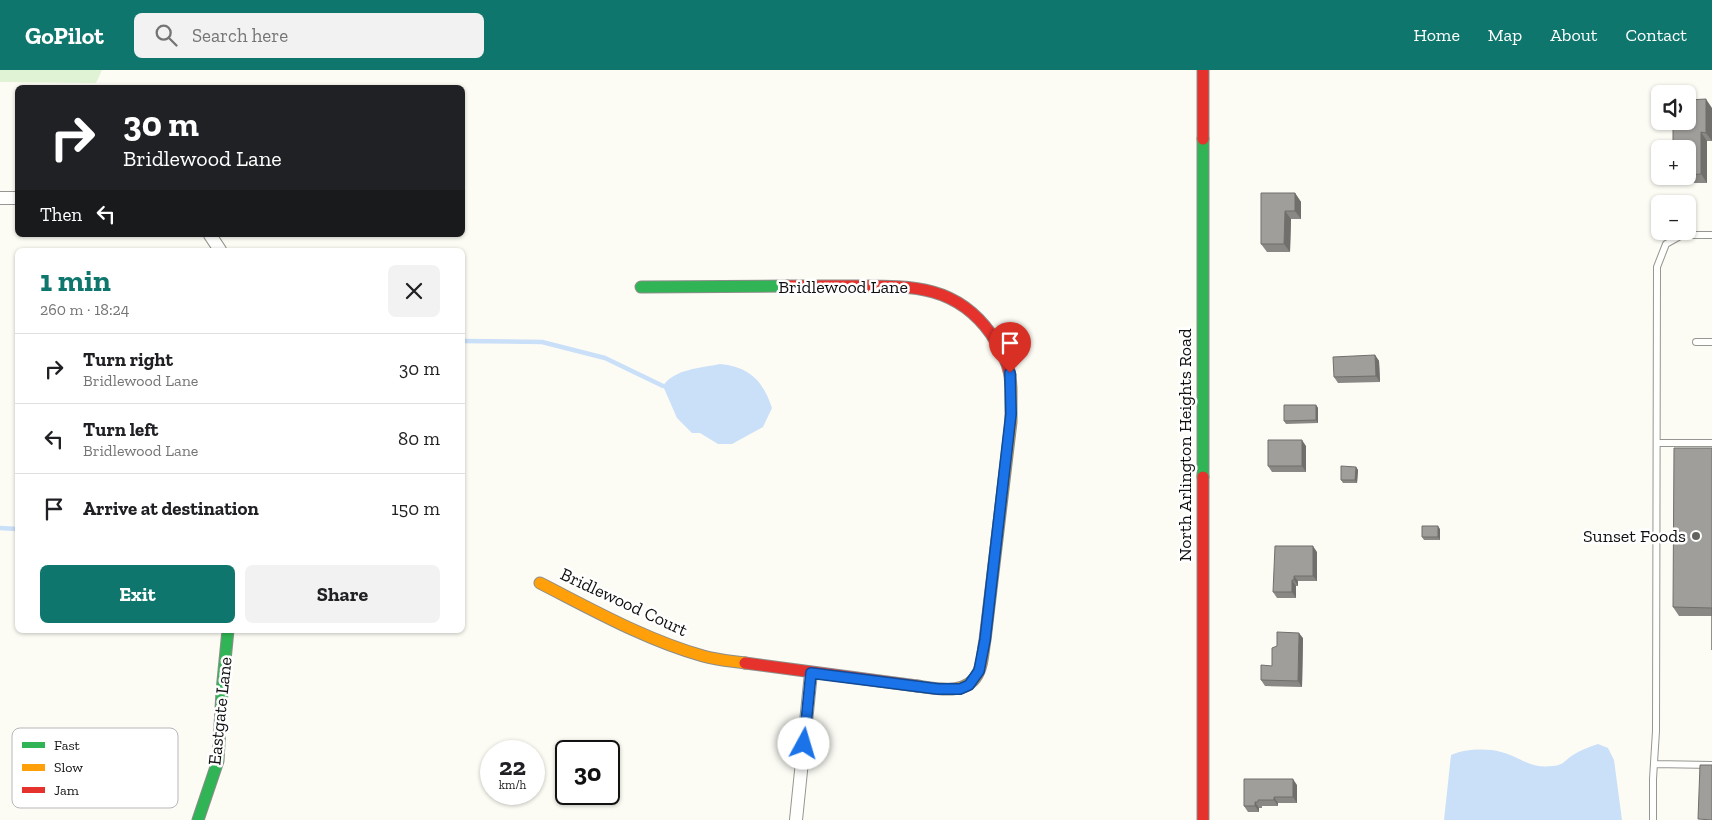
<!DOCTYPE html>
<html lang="en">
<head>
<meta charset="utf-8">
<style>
  :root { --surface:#fff; --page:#f2f2f2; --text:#202124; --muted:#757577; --line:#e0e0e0; --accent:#0f766e }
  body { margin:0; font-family:"Zilla Slab",serif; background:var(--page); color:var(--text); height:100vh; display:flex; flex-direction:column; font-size:19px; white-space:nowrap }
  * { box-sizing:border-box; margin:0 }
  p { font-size:16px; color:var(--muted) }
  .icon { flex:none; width:28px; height:28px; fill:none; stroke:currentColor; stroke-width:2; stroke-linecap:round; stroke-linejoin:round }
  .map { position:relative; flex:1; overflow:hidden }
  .drawer { position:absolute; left:15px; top:178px; width:450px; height:385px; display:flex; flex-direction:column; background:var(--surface); border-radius:8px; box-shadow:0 1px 4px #0004 }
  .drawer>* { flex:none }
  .hud { position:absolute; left:15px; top:15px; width:450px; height:152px; border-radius:8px; box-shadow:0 1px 4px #0004; background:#202124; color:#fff; overflow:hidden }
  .controls { position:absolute; left:1651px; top:15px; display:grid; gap:10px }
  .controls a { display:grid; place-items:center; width:45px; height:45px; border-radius:8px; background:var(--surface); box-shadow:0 1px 4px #0004; font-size:25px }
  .speed { position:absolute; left:480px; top:670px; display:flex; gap:10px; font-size:25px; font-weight:700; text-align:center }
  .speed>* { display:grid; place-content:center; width:65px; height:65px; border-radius:50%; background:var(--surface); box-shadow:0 1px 4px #0004; line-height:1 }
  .speed small { font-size:12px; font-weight:400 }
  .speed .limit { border:2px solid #111; border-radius:8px; background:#fff; color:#111 }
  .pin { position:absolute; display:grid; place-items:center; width:42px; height:42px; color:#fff; margin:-51px -21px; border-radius:50% 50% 50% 0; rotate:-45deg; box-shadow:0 0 5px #0007 }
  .pin .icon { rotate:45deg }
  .me { position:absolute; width:55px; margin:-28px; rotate:6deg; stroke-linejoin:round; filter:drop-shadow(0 0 4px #0008) }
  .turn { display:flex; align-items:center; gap:18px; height:105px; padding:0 25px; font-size:22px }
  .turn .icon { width:65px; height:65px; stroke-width:2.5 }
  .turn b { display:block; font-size:35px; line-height:42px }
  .then { display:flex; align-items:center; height:48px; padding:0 25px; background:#0003; gap:10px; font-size:19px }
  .round { display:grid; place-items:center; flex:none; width:52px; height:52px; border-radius:8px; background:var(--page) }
  .summary { display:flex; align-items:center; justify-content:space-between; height:85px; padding:0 25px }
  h1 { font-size:30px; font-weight:700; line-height:38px; color:var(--accent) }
  .primary-button { display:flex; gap:10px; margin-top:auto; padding:10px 25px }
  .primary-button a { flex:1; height:58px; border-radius:8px; background:var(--accent); color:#fff; font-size:20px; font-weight:700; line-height:58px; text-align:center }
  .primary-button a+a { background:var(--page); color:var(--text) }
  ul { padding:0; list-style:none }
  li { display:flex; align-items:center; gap:15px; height:70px; padding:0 25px; border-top:1px solid var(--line) }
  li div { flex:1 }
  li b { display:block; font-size:19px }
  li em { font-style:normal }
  header { display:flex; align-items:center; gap:30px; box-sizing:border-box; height:70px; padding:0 25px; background:var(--accent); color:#fff }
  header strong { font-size:24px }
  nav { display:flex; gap:28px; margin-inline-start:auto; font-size:18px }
  .search { width:350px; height:45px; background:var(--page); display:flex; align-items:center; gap:12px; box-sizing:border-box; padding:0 18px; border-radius:8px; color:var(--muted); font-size:19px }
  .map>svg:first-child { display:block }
  .green { fill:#e0f3d4 }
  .water { fill:#cadff8 }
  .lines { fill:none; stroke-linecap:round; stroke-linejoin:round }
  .stream { stroke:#cadff8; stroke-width:4.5 }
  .lane-casing { stroke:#969693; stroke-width:8 }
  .street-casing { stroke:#969693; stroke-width:14 }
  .fast-casing { stroke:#8d8d8a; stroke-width:13 }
  .slow-casing { stroke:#8d8d8a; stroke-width:13 }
  .jam-casing { stroke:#8d8d8a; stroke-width:13 }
  .lane { stroke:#fffffe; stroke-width:6 }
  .street { stroke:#fffffe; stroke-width:12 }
  .fast { stroke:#30b455; stroke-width:11 }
  .slow { stroke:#ff9f0a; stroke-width:11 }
  .jam { stroke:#e5322d; stroke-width:11 }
  .wall { fill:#8a8884 }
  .shaded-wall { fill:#706f6c }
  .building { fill:#a09e9a; stroke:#706f6c }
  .route-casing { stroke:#114b97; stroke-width:12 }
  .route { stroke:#1a73e8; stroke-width:9 }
  .poi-dot { fill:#636360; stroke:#fff; stroke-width:2 }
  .labels { text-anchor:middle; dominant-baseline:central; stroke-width:5; stroke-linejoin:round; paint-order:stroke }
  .street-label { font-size:18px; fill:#101010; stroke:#fff }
  .poi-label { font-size:18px; fill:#101010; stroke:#fff; text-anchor:end }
  .key { fill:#fff; stroke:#b7b7b7; stroke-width:1 }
  .key-label { font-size:14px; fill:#101010 }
</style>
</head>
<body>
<header>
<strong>GoPilot</strong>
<div class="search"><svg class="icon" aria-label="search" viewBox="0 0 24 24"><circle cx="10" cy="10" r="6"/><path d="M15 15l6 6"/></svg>Search here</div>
<nav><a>Home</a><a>Map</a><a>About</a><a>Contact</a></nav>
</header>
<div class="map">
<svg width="1712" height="750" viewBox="0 0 1712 750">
  <rect width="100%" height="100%" fill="#fcfcf5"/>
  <path class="green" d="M 0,0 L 102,0 L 96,13 L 0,12 Z"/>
  <path class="water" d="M 720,294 C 750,297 763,311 772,338 L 763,357 L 732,374 L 718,374 L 700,363 L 692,363 L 677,348 L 663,316 C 674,299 701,298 720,294 Z
    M 1598,674 L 1608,678 L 1614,690 L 1622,750 L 1444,750 L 1451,685 C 1465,679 1486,678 1501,682 C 1521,687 1529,699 1553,696 C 1564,695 1565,690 1573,685 C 1581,680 1589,677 1598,674 Z"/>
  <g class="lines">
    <path class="stream" d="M 462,271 L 542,272 L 605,288 L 663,316
      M 0,458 L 18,459"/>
    <g class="lane-casing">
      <path id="lane" d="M 1696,272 L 1712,272
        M 1657,373 L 1712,373
        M 1654,694 L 1712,695
        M 1653,750 L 1653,709 L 1656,661 L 1657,197 L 1666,174 L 1682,165 L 1712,165"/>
    </g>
    <g class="street-casing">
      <path id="street" d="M 0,128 L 18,128
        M 210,165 L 220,180
        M 796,750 L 811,603"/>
    </g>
    <g class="fast-casing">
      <path id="fast" d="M 1203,69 L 1203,407
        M 641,217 L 787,216
        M 198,750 L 218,691 L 222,621 L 228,560"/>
    </g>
    <g class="slow-casing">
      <path id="slow" d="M 540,513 C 593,540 646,570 703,586 C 717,590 731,591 745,593
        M 917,616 C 939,619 969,626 979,601 C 983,592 983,580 985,570 L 1011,352 L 1011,318 L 1010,305"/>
    </g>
    <g class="jam-casing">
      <path id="jam" d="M 1203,0 L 1203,69
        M 787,216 C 812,216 836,216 860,216 C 914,216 957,216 991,264 C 1000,277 1007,289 1010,305
        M 1203,407 L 1203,750
        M 745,593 L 917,616"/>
    </g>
    <use href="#lane" class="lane"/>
    <use href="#street" class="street"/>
    <use href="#fast" class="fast"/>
    <use href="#slow" class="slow"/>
    <use href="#jam" class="jam"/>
  </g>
  <path class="wall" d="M 1712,38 L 1712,71 L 1707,71 L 1707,113 L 1676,113 L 1671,106 L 1688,106 L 1688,79 Z
    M 1295,123 L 1301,132 L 1301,149 L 1291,149 L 1290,182 L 1267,182 L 1261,174 Z
    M 1375,285 L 1379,291 L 1380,312 L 1338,313 L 1334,307 Z
    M 1316,335 L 1318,338 L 1318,353 L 1286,354 L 1284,351 Z
    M 1306,376 L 1306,402 L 1272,402 L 1268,396 Z
    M 1712,378 L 1712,546 L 1679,546 L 1673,537 Z
    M 1356,397 L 1358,400 L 1357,413 L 1343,413 L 1341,410 Z
    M 1440,459 L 1440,470 L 1424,470 L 1422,467 Z
    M 1317,482 L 1317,511 L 1298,511 L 1298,516 L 1296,516 L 1296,528 L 1277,528 L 1273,522 Z
    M 1303,568 L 1302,617 L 1265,616 L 1261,610 L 1272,596 Z
    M 1297,715 L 1297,733 L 1278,733 L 1278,736 L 1262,736 L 1262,738 L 1259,738 L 1259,742 L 1248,742 L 1244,736 Z"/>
  <path class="shaded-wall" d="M 1706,29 L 1712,38 L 1712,71 L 1706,63 Z
    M 1701,62 L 1707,71 L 1707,113 L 1701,104 Z
    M 1295,123 L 1301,132 L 1301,149 L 1295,141 Z
    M 1285,141 L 1291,149 L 1290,182 L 1284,174 Z
    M 1375,285 L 1379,291 L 1380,312 L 1376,306 Z
    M 1316,335 L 1318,338 L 1318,353 L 1316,350 Z
    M 1302,370 L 1306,376 L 1306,402 L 1302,396 Z
    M 1356,397 L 1358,400 L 1357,413 L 1355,410 Z
    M 1438,456 L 1440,459 L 1440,470 L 1438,467 Z
    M 1313,476 L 1317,482 L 1317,511 L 1313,506 Z
    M 1294,506 L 1298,511 L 1298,516 L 1294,510 Z
    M 1292,510 L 1296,516 L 1296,528 L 1292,522 Z
    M 1299,563 L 1303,568 L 1302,617 L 1298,611 Z
    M 1293,709 L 1297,715 L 1297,733 L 1293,727 Z
    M 1274,727 L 1278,733 L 1278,736 L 1274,730 Z
    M 1255,732 L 1259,738 L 1259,742 L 1255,736 Z"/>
  <path class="building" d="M 1706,29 L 1706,63 L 1701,62 L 1701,104 L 1688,105 L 1688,79 L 1670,79 L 1670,73 L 1673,73 L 1673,51 L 1688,51 L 1688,30 Z
    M 1261,123 L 1295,123 L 1295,141 L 1285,141 L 1284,174 L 1261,174 Z
    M 1375,285 L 1376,306 L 1334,307 L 1333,287 Z
    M 1284,335 L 1316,335 L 1316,350 L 1284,351 Z
    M 1268,370 L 1302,370 L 1302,396 L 1268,396 Z
    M 1674,378 L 1712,378 L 1712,580 L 1712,538 L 1673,537 Z
    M 1341,396 L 1356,397 L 1355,410 L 1341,410 Z
    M 1422,456 L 1438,456 L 1438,467 L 1422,467 Z
    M 1275,476 L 1313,476 L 1313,506 L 1294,506 L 1294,510 L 1292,510 L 1292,522 L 1273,522 Z
    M 1277,562 L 1299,563 L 1298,611 L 1261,610 L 1261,595 L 1272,596 L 1272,578 L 1277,576 Z
    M 1700,695 L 1712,695 L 1712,750 L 1698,749 Z
    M 1244,709 L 1293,709 L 1293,727 L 1274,727 L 1274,730 L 1258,730 L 1258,732 L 1255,732 L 1255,736 L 1244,736 Z"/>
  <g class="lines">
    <g class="route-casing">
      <path id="route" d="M 804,674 L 811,603 L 938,619 L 960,619 L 969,615 L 979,601 L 985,570 L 1011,344 L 1010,303"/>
    </g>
    <use href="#route" class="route"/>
  </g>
  <circle class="poi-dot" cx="1696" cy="466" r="5"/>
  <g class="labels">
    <g class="street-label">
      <text x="843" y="217">Bridlewood Lane</text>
      <text transform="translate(1185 375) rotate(-90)">North Arlington Heights Road</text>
      <text transform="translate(624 532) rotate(25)">Bridlewood Court</text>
      <text transform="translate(220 641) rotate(-84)">Eastgate Lane</text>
    </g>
    <g class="poi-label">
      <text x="1686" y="466">Sunset Foods</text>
    </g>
  </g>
  <rect x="12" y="658" width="166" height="80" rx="8" class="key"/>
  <rect x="22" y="672" width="23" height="6" fill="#30b455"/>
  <rect x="22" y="694" width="23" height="7" fill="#ff9f0a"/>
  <rect x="22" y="717" width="23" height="6" fill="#e5322d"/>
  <g class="key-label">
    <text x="54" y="680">Fast</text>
    <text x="54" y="702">Slow</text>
    <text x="54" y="725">Jam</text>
  </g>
</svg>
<div class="controls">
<a><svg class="icon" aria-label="sound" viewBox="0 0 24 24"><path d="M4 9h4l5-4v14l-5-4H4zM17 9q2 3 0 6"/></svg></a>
<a>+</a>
<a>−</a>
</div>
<div class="speed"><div>22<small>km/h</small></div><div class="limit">30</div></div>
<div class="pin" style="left:1010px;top:303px;background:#d93025"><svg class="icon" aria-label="arrive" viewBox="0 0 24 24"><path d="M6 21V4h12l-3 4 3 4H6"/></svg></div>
<svg class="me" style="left:804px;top:674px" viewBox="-20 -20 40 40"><circle r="19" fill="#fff"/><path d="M0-13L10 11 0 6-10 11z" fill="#1a73e8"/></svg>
<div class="hud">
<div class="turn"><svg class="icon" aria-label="right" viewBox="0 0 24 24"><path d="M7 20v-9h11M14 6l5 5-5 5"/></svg><div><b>30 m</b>Bridlewood Lane</div></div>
<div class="then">Then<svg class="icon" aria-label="left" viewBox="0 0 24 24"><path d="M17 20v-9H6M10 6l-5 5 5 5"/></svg></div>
</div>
<section class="drawer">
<div class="summary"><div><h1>1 min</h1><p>260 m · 18:24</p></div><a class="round"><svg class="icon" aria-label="close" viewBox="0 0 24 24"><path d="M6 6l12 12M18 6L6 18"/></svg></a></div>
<ul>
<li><svg class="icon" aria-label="right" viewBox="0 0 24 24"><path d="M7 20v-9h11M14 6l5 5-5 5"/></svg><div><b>Turn right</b><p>Bridlewood Lane</p></div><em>30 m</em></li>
<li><svg class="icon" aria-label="left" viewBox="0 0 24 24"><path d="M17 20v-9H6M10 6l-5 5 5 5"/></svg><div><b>Turn left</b><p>Bridlewood Lane</p></div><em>80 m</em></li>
<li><svg class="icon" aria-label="arrive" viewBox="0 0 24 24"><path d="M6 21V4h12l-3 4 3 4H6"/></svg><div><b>Arrive at destination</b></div><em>150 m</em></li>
</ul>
<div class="primary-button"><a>Exit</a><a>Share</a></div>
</section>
</div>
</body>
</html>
